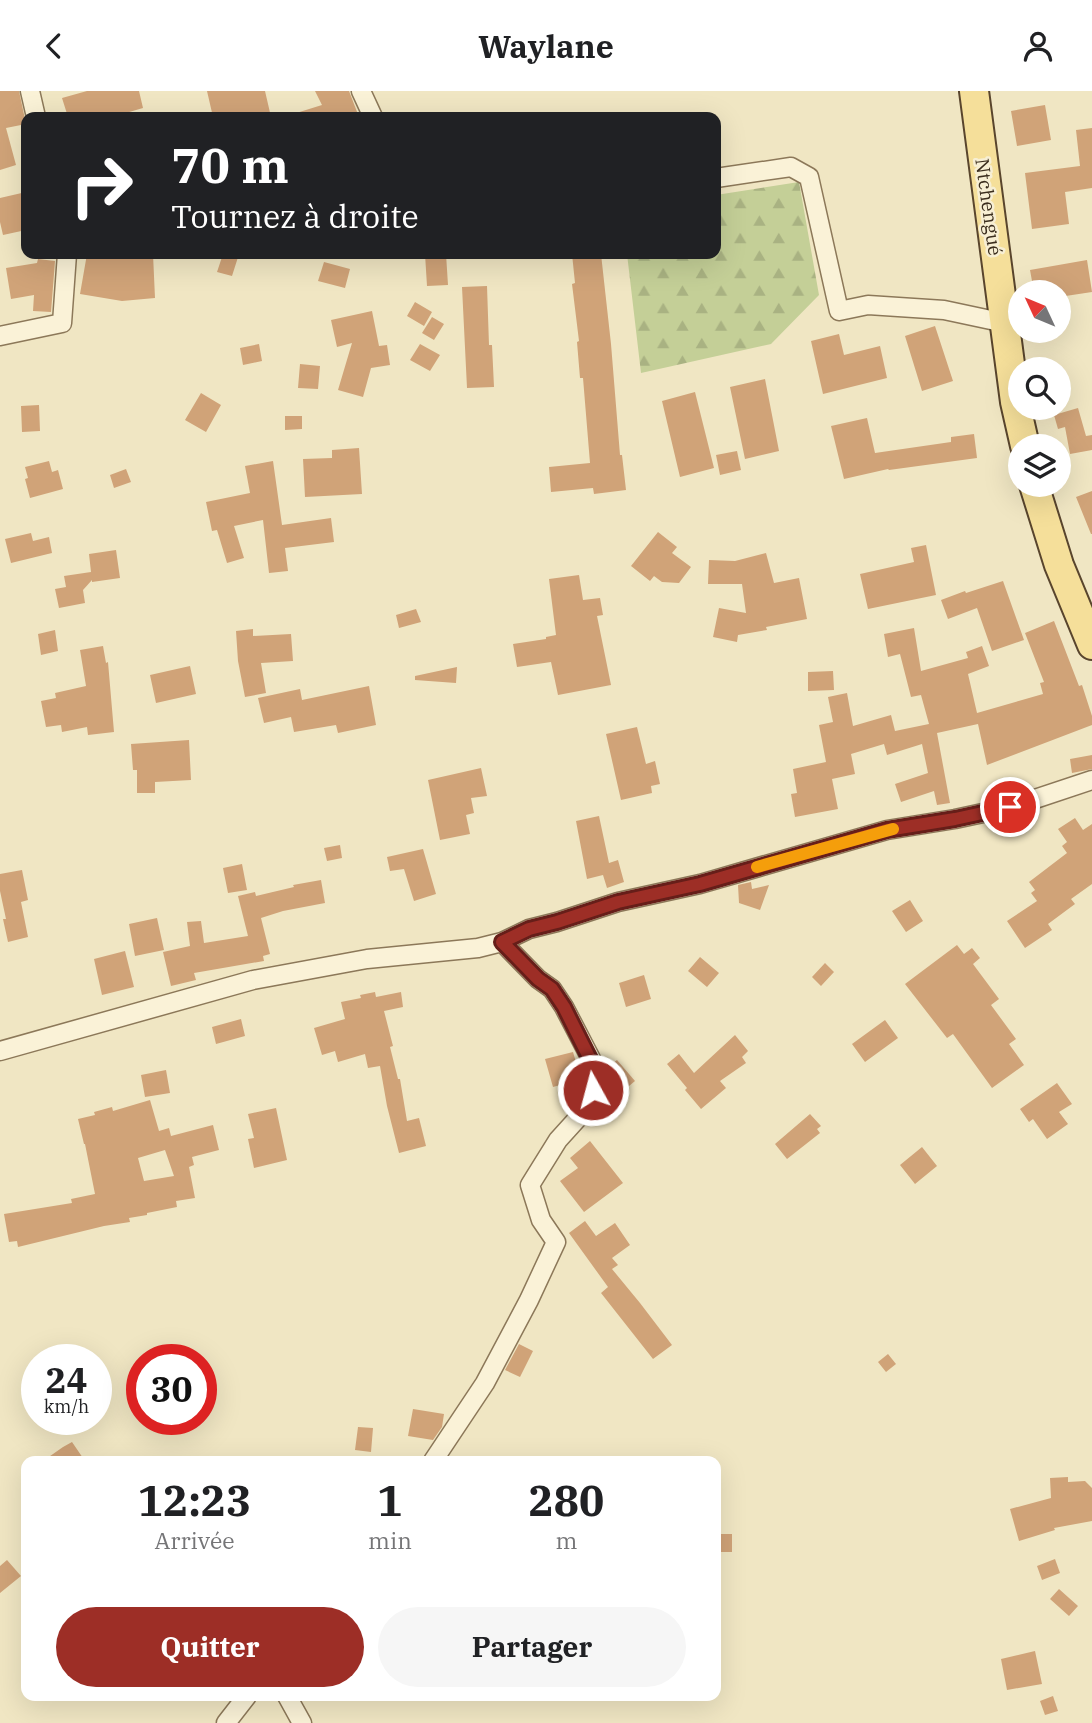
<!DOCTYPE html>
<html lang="fr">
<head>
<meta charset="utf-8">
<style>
  :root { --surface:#fff; --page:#f6f6f6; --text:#202124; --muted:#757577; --accent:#9d2e26 }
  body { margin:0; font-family:"IBM Plex Serif",serif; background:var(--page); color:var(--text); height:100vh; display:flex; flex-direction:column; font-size:26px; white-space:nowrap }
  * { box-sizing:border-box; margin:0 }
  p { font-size:23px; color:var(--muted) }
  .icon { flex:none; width:38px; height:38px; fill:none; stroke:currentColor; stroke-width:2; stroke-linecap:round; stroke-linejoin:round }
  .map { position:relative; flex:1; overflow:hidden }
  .side { position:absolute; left:21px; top:1365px; width:700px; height:245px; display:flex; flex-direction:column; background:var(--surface); border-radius:14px; box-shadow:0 7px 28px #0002 }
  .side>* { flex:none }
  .hud { position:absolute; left:21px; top:21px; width:700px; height:147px; border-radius:14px; box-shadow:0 7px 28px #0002; background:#202124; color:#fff; overflow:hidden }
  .needle { width:46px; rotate:314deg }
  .controls { position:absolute; left:1008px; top:189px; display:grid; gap:14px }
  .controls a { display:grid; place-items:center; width:63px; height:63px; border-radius:50%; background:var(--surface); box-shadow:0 7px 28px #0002; font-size:35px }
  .speed { position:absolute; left:21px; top:1253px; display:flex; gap:14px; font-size:35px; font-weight:700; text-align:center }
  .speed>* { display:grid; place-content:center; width:91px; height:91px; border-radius:50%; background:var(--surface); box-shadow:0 7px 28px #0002; line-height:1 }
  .speed small { font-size:18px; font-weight:400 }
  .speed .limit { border:10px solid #d22; background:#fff; color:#111 }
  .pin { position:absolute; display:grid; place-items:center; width:60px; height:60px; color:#fff; margin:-30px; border:4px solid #fff; border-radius:50%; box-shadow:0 2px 7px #0007 }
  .me { position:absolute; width:77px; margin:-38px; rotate:353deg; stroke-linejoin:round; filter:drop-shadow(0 0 5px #0008) }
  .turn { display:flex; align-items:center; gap:24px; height:147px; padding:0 35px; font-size:32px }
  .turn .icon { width:91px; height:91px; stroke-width:2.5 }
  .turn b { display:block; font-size:49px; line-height:60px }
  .eta { display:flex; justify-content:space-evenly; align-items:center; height:119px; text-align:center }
  .eta b { font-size:42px; font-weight:700; line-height:49px }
  .button { display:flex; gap:14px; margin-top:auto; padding:14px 35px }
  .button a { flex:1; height:80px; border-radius:42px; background:var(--accent); color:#fff; font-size:28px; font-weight:700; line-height:80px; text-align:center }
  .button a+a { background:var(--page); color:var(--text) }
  header { display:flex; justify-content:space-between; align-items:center; height:91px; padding:0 35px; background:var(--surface); font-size:32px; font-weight:700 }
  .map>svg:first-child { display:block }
  .forest { fill:url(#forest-firs) }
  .building { fill:#d0a378; fill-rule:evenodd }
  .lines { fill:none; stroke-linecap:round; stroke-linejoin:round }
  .street-casing { stroke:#8c7859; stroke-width:21 }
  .primary-casing { stroke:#59452d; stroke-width:32 }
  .street { stroke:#faf2d7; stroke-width:18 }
  .primary { stroke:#f5df9a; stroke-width:28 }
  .route-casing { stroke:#661e19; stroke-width:18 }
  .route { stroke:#9d2e26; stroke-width:12 }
  .slow { stroke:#f59e0b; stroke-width:12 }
  .labels { text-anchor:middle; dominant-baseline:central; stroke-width:5; stroke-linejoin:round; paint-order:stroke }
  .street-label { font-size:19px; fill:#3b2e1e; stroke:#f7efd4 }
</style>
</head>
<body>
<header><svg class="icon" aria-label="back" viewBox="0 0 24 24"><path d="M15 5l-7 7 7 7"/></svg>Waylane<svg class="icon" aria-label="person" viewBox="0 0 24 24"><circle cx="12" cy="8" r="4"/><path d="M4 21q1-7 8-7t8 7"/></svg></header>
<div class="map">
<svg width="1092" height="1632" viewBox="0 0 1092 1632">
  <defs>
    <pattern id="forest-firs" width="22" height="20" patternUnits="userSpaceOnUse" patternTransform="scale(1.75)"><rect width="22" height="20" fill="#c4cf97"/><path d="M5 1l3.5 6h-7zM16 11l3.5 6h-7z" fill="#a9b282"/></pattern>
  </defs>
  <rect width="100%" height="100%" fill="#f0e6c3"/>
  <path class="forest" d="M 799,91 L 819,204 L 771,253 L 641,282 L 627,163 L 716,163 L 716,104 Z"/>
  <path class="building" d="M 0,0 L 19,0 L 26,33 L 6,37 L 16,74 L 0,79 Z
    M 87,0 L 139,0 L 143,17 L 112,26 L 68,26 L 62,7 Z
    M 207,0 L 265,0 L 271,26 L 213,26 Z
    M 315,0 L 349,0 L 359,26 L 293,26 L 293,23 L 322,14 Z
    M 1045,14 L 1051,49 L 1017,55 L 1011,20 Z
    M 1092,37 L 1092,97 L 1065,101 L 1069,133 L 1032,138 L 1025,82 L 1080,75 L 1076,39 Z
    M 26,101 L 26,139 L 3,144 L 0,131 L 0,107 Z
    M 87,163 L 153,163 L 155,207 L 122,210 L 80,203 Z
    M 223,163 L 239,163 L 232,185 L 217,181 Z
    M 425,163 L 446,163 L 448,194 L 427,195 Z
    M 572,163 L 601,163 L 611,253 L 620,364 L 622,364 L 626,399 L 594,403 L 593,397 L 551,401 L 549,376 L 590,372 L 583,287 L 580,287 L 577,251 L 579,250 L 572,193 L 575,192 Z
    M 38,168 L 55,170 L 51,221 L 33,220 L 34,204 L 11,208 L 6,177 L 37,172 Z
    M 1087,169 L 1092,201 L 1059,206 L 1059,201 L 1034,201 L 1030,179 Z
    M 324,171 L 350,178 L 345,197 L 318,190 Z
    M 487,195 L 489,254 L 492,254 L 494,296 L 467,297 L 462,196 Z
    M 415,211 L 432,221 L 424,235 L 407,225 Z
    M 372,220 L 379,255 L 387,254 L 390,274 L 371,277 L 363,306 L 338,299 L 352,252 L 337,256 L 331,229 Z
    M 432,226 L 444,233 L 434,249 L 422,242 Z
    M 935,235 L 953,290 L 922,300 L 905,245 Z
    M 839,243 L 844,264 L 880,255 L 887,287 L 823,303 L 811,250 Z
    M 259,253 L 262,270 L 243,274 L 240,257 Z
    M 420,253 L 440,264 L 430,280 L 410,269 Z
    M 300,273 L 320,275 L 318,298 L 298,297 Z
    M 765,288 L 779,360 L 745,368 L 730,296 Z
    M 695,301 L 714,377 L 680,386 L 662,310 Z
    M 201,302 L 221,314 L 206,341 L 185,329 Z
    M 39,314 L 40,340 L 22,341 L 21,315 Z
    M 1078,317 L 1086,345 L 1092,344 L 1092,359 L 1070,363 L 1065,336 L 1058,338 L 1054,324 Z
    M 285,325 L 302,325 L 302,338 L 285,339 Z
    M 867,327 L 875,362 L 951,351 L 951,346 L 974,343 L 977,367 L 889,379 L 888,378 L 844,388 L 831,335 Z
    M 359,357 L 362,403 L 305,406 L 303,368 L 332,367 L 332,359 Z
    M 737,360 L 741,379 L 720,384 L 716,364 Z
    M 49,370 L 52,381 L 58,379 L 63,398 L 30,407 L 25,388 L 28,387 L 25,376 Z
    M 273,370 L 282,434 L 331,427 L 334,451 L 285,457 L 288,480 L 269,482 L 263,429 L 234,435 L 244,467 L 227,472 L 217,439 L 212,440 L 206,411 L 250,402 L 245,375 Z
    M 126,378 L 131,391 L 114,397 L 110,384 Z
    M 1092,400 L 1092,443 L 1091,443 L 1076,406 Z
    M 658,441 L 677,456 L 672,462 L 691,476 L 679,492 L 662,491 L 654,485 L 650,490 L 631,475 Z
    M 31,442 L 33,450 L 49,446 L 52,462 L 11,472 L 5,448 Z
    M 926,454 L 936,504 L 868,518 L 860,483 L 914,471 L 911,457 Z
    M 116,459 L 120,487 L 92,491 L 92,489 L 83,499 L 85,512 L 59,517 L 55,498 L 66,496 L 64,485 L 91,481 L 89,463 Z
    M 766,462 L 774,492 L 799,487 L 807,528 L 766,536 L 767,539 L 738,544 L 737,551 L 713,546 L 719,517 L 746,522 L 742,493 L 708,493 L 709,469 L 735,470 Z
    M 579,484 L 583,509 L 600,507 L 603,524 L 597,525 L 611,594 L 558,604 L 551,571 L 517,576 L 513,553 L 546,548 L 546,546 L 556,544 L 549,488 Z
    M 1003,490 L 1024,549 L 992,560 L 977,517 L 948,528 L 941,509 L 965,500 L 966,502 Z
    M 416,518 L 421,531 L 399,537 L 396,524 Z
    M 1054,530 L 1079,595 L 1082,594 L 1092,625 L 1092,634 L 987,674 L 978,633 L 937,642 L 950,712 L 937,714 L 934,700 L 901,711 L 895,693 L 928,682 L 922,653 L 887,664 L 884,653 L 851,663 L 855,683 L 832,688 L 838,718 L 795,726 L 791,703 L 797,702 L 793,678 L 826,671 L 819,634 L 833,631 L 828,606 L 847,602 L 853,635 L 891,624 L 895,640 L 929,633 L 921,604 L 911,606 L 900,563 L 888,566 L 884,543 L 914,537 L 921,580 L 968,567 L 966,561 L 982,555 L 989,575 L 968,583 L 977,622 L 1043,603 L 1040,592 L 1044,591 L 1025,542 Z
    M 253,538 L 253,545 L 291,543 L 293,570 L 261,572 L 266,602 L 245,606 L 238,570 L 236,540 Z
    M 55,539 L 58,560 L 41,564 L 38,543 Z
    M 103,555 L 106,572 L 108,571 L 114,641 L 88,644 L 87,636 L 62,641 L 61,634 L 46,636 L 41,610 L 56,607 L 55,602 L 86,595 L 80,559 Z
    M 190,575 L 196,603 L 156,612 L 150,584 Z
    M 457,576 L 456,592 L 415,589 L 415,585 Z
    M 833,580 L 834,599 L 808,600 L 808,581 Z
    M 369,595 L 376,634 L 338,642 L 336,634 L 294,641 L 291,626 L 264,632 L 258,607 L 300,598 L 302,609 Z
    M 637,636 L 646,673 L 655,670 L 660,693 L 651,695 L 652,702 L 621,709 L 606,643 Z
    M 189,649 L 191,689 L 155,691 L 155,702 L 137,702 L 137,679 L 133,679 L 131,653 Z
    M 1092,664 L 1092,678 L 1072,682 L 1070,668 Z
    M 481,677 L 487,705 L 471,707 L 474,722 L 466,724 L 470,743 L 440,749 L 428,689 Z
    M 599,725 L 609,772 L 618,769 L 624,791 L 607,797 L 603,784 L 587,788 L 576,730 Z
    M 1075,727 L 1083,739 L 1092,733 L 1092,793 L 1071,808 L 1075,813 L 1048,833 L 1052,839 L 1025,857 L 1007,830 L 1037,810 L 1031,802 L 1035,799 L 1029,791 L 1067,762 L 1062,755 L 1067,751 L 1058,738 Z
    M 340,754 L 342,767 L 327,770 L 324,757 Z
    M 423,758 L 436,803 L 414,810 L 404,778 L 390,780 L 387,766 Z
    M 242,773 L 247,799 L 228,802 L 223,777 Z
    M 22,779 L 28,809 L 21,811 L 28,846 L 8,851 L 3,828 L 6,828 L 0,800 L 0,783 Z
    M 321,789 L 325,812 L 283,820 L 261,827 L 270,863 L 263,865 L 264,870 L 194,882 L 196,889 L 171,895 L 163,861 L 190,855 L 187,831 L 201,830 L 204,852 L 248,845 L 238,805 L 255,801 L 256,805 L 294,796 L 293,794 Z
    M 751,791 L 752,798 L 769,794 L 760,819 L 739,812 L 738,794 Z
    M 910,809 L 923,830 L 906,841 L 892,820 Z
    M 157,827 L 164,859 L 135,865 L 129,833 Z
    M 957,854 L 964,863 L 972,857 L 980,867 L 973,873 L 999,908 L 991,914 L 1016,948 L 1009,953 L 1024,974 L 992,997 L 953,943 L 947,947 L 905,893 Z
    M 125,860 L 134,896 L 102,904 L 94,868 Z
    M 700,866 L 719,882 L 707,896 L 688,880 Z
    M 825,872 L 834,881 L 821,895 L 812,886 Z
    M 644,884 L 651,908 L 626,916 L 619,892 Z
    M 375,901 L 376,906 L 401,901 L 403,916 L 384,920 L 393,955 L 390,956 L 398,988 L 400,988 L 407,1030 L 419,1027 L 426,1055 L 399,1062 L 387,1015 L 380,975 L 368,977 L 365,963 L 338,971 L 335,960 L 322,964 L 314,937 L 345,928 L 341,911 L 361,907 L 360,904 Z
    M 241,928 L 245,945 L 216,953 L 212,936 Z
    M 885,929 L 898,947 L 865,971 L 852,953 Z
    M 735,944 L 748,960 L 742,966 L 746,972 L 720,990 L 726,997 L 701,1018 L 685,999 L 687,997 L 667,973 L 679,963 L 694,982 Z
    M 573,961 L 581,988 L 553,996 L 545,968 Z
    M 617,969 L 635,990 L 610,1011 L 603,1004 L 603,980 Z
    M 166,979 L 170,1002 L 145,1006 L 141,984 Z
    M 1057,992 L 1072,1013 L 1059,1021 L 1068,1033 L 1047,1048 L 1033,1028 L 1029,1031 L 1020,1018 Z
    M 150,1009 L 159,1040 L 169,1037 L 171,1045 L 213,1034 L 219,1059 L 192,1066 L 194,1074 L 189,1076 L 195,1107 L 176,1110 L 177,1116 L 147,1122 L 147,1124 L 129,1127 L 130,1131 L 104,1135 L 18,1156 L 17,1150 L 9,1151 L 4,1123 L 72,1112 L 71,1108 L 95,1103 L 85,1053 L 84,1053 L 78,1028 L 95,1024 L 94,1021 L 112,1016 L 113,1020 ZM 165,1059 L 174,1085 L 144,1090 L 138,1067 Z
    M 276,1017 L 287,1069 L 254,1077 L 248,1048 L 254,1047 L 248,1023 Z
    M 810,1023 L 821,1035 L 817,1038 L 820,1042 L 787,1068 L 775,1053 Z
    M 590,1050 L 623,1092 L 584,1121 L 560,1090 L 578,1077 L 570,1067 Z
    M 922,1056 L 937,1075 L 915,1093 L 900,1074 Z
    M 585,1130 L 596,1145 L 615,1132 L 630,1154 L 612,1167 L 618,1174 L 612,1178 L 640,1212 L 672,1254 L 653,1268 L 601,1202 L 608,1196 L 569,1142 Z
    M 519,1253 L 533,1260 L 520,1286 L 505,1279 Z
    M 888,1263 L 896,1273 L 886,1281 L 878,1271 Z
    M 413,1318 L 444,1323 L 442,1336 L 433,1349 L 408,1345 Z
    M 358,1336 L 373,1337 L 371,1361 L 355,1359 Z
    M 72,1351 L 85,1370 L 43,1370 L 63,1356 Z
    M 1068,1386 L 1068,1391 L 1085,1390 L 1092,1397 L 1092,1430 L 1054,1437 L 1055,1439 L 1019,1450 L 1010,1418 L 1051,1407 L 1050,1387 Z
    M 716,1443 L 732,1443 L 732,1461 L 716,1461 Z
    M 1055,1468 L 1060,1482 L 1042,1489 L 1037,1475 Z
    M 7,1469 L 21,1485 L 0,1502 L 0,1475 Z
    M 1059,1498 L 1078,1515 L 1069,1525 L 1050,1508 Z
    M 1035,1560 L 1042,1593 L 1007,1599 L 1001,1568 Z
    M 1053,1605 L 1058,1620 L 1045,1624 L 1040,1610 Z"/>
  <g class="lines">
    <g class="street-casing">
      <path id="street" d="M 30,0 L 36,26
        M 361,0 L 373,26
        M 716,87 L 791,76 L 809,86 L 839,220 L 868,214 L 944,219 L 1005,232
        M 0,245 L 62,232 L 67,163
        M 0,960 L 253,889 L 367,868 L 478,857 L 502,851 L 529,838 L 557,831 L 618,811 L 700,793 L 887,739 L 955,728 L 1011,716 L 1092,689
        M 433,1370 L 485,1292 L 529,1209 L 556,1151 L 541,1129 L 530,1094 L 558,1049 L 587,1017 L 593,999 L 591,968 L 564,916 L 552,898 L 538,888 L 502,851
        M 287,1605 L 302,1632
        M 226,1632 L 247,1605"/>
    </g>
    <g class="primary-casing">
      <path id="primary" d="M 974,0 L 1015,311 L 1025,355
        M 1034,394 L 1059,474 L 1092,554"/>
    </g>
    <use href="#street" class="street"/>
    <use href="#primary" class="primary"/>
  </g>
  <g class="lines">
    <g class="route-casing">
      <path id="route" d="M 593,999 L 590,968 L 564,916 L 552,898 L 538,888 L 502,851 L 529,838 L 557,831 L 618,811 L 700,793 L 887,739 L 955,728 L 1010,716"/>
    </g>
    <use href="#route" class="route"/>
    <path class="slow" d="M 757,776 L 893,738"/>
  </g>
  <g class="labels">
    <g class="street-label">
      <text transform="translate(989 116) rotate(82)">Ntchengué</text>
    </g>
  </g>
</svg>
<div class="controls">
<a><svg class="needle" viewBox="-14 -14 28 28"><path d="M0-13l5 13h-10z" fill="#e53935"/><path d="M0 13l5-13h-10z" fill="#757577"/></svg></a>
<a><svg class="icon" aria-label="search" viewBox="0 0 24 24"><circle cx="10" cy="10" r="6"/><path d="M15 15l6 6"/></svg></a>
<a><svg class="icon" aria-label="layers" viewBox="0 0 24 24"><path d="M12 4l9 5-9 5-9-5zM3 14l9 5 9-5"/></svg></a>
</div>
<div class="speed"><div>24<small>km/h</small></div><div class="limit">30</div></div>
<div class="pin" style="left:1010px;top:716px;background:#d93025"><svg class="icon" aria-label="arrive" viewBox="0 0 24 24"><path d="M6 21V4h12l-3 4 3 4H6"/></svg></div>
<svg class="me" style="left:593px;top:999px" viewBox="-20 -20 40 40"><circle r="17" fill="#9d2e26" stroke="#fff" stroke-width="3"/><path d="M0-11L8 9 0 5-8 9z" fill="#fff"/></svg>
<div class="hud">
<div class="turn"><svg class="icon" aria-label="right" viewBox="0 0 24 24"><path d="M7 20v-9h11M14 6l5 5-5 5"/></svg><div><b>70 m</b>Tournez à droite</div></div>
</div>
<section class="side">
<div class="eta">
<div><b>12:23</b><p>Arrivée</p></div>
<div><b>1</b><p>min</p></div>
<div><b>280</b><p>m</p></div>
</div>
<div class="button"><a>Quitter</a><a>Partager</a></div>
</section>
</div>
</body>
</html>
